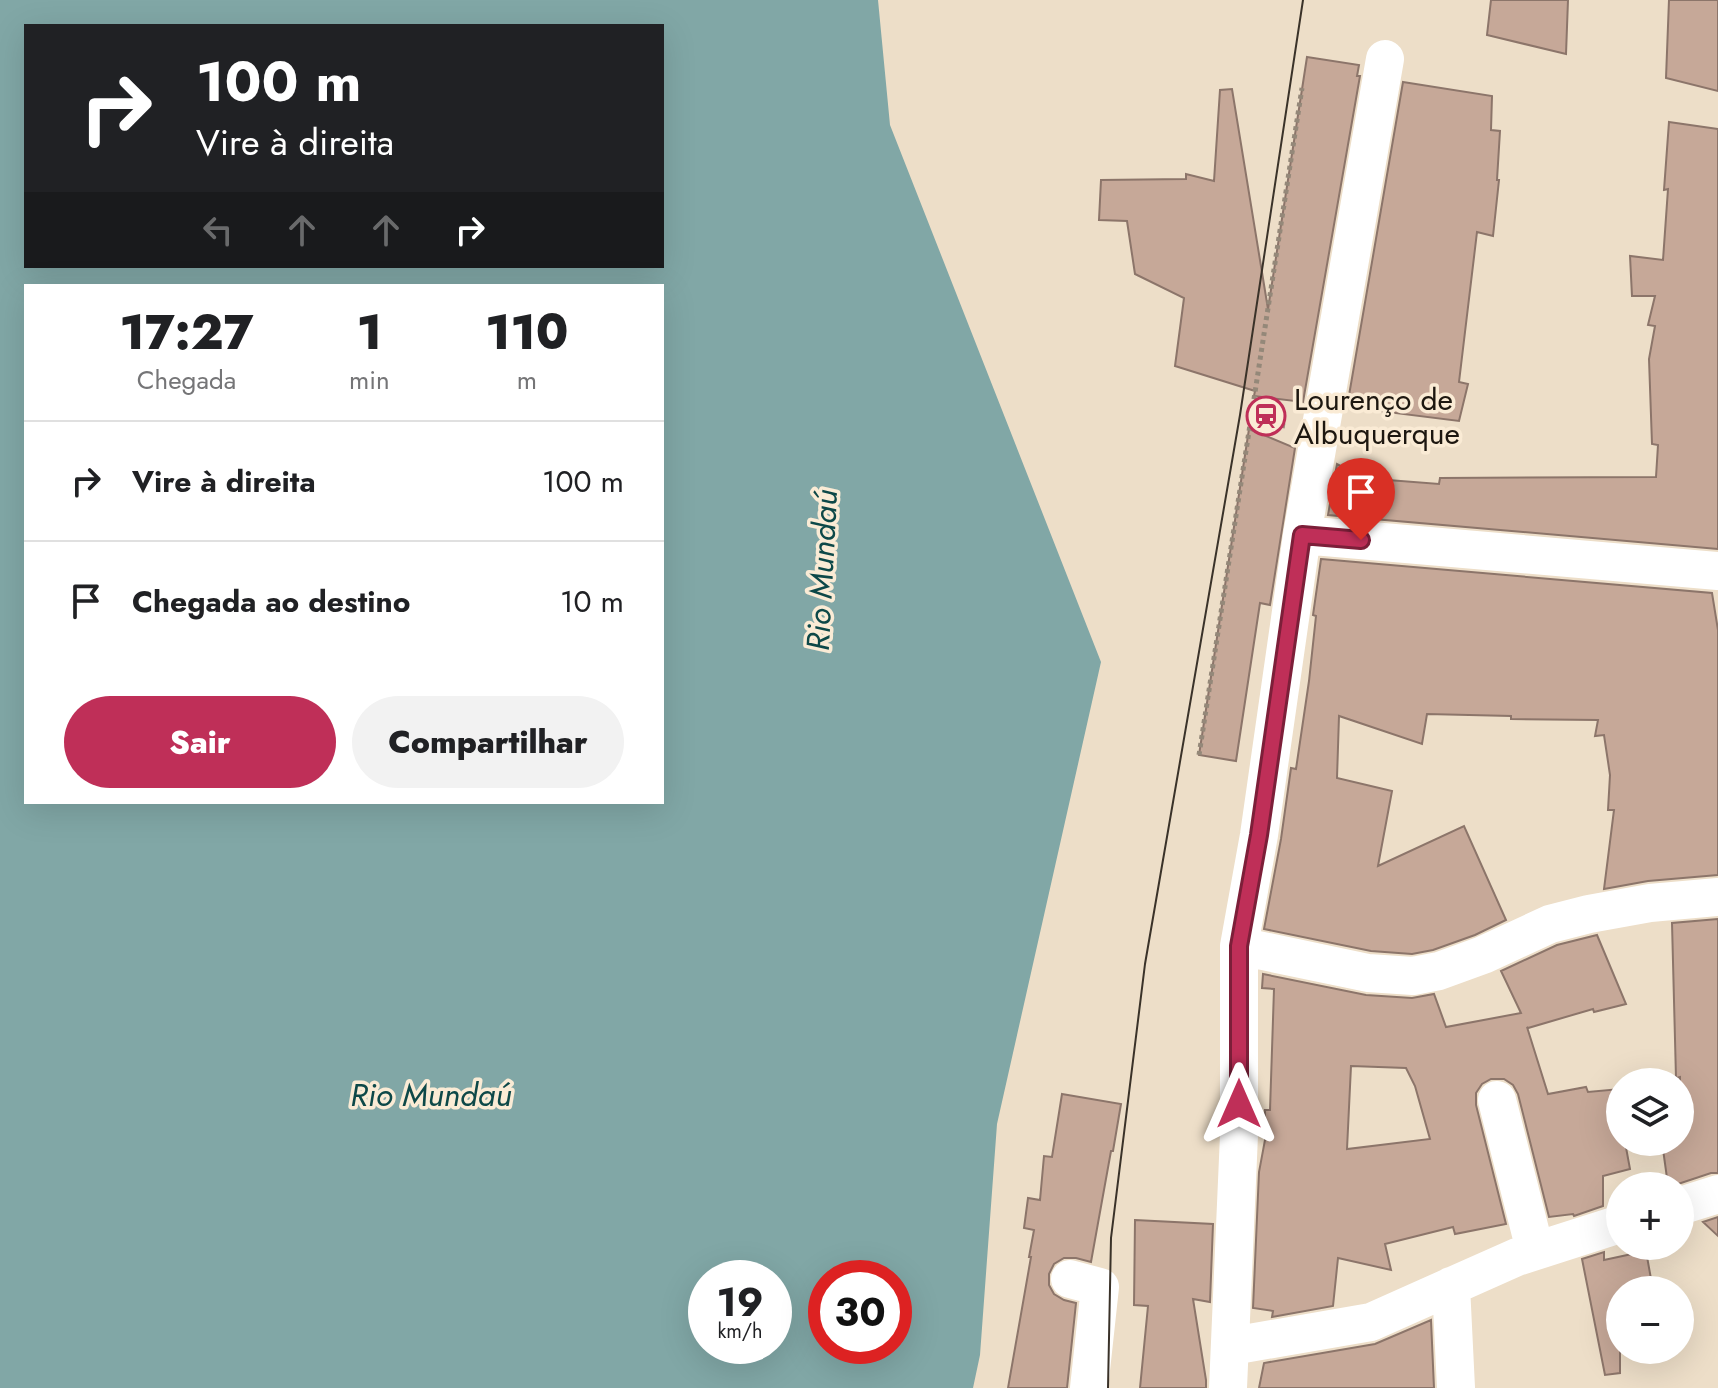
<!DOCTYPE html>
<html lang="pt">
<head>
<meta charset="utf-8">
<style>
  :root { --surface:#fff; --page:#f2f2f2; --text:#202124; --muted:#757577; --line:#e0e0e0; --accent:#bf2f58 }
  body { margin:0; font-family:Jost,sans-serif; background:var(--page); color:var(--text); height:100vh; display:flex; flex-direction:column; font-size:30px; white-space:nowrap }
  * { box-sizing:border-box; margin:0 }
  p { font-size:26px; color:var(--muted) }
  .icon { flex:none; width:44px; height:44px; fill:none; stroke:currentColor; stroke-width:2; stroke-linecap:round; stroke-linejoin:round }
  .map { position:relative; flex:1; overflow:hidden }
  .side { position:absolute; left:24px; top:284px; width:640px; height:520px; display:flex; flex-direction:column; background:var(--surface); border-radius:0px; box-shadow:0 8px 32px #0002 }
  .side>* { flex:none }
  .guide { position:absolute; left:24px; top:24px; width:640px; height:244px; border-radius:0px; box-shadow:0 8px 32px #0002; background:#202124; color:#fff; overflow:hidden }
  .buttons { position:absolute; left:1606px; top:1068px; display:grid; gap:16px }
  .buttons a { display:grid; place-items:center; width:88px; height:88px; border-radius:50%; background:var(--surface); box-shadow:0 8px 32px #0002; font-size:40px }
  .speed { position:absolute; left:688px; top:1260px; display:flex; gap:16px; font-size:40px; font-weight:700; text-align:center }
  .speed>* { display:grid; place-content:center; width:104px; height:104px; border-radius:50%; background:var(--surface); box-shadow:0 8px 32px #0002; line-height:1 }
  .speed small { font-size:20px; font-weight:400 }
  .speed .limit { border:12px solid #d22; background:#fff; color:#111 }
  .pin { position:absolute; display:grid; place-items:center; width:68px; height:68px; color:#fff; margin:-82px -34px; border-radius:50% 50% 50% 0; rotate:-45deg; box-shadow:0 0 8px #0007 }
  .pin .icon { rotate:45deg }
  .me { position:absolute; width:88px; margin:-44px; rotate:0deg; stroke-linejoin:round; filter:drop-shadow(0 0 6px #0008) }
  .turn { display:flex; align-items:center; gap:28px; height:168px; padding:0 40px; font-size:36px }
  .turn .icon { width:104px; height:104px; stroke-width:2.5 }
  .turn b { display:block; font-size:56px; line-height:68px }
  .lanes { display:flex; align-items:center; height:76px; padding:0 40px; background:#0003; justify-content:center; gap:40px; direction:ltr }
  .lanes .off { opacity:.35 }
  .eta { display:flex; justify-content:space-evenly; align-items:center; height:136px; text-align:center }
  .eta b { font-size:48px; font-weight:800; line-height:56px }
  .button { display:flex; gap:16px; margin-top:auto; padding:16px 40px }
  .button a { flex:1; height:92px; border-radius:48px; background:var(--accent); color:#fff; font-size:32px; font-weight:800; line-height:92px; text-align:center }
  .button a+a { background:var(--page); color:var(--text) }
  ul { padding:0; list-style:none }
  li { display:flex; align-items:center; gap:24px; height:120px; padding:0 40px; border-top:2px solid var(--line) }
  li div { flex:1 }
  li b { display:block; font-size:30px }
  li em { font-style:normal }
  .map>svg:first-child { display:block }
  .water { fill:#81a7a6; fill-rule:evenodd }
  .building { fill:#c6a898; stroke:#8c756a; stroke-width:2; fill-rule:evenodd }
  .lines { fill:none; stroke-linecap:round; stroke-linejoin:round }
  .path { stroke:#948879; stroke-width:5; stroke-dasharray:4 4; stroke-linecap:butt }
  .minor { stroke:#fff; stroke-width:38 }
  .tram { stroke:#3a3229; stroke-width:2 }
  .route-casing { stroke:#7c1f39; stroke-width:20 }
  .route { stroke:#bf2f58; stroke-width:14 }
  .labels { text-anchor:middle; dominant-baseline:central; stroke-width:7; stroke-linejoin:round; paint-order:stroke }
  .poi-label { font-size:30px; fill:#1d1710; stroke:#faebd5; text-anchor:start }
  .water-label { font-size:32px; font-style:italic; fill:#0d4848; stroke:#faebd5 }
</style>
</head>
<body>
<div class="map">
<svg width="1718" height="1388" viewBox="0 0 1718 1388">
  <rect width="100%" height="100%" fill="#eddec8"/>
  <path class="water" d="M 0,0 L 878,0 L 890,125 L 1101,662 L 997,1124 L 980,1355 L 973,1388 L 0,1388 ZM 26,26 L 662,26 L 662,266 L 26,266 ZM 26,286 L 662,286 L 662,802 L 26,802 ZM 706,1278 L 774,1278 L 774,1346 L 706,1346 ZM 826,1278 L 894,1278 L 894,1346 L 826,1346 Z"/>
  <path class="building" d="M 1491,0 L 1568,0 L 1566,54 L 1487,35 Z
    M 1669,0 L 1718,0 L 1718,91 L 1666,78 Z
    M 1307,57 L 1359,65 L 1357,76 L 1360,76 L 1303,402 L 1254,396 L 1255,391 L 1175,366 L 1184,298 L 1135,274 L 1127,221 L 1099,220 L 1101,180 L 1186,179 L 1186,174 L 1214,181 L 1220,90 L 1232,89 L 1268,309 Z
    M 1403,82 L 1492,96 L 1491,130 L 1500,131 L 1497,180 L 1499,180 L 1493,236 L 1477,232 L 1459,382 L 1468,384 L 1459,421 L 1347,407 Z
    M 1669,122 L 1718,129 L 1718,549 L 1328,515 L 1337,464 L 1347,469 L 1347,474 L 1388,480 L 1439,484 L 1440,478 L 1656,477 L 1658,445 L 1652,444 L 1649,359 L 1655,326 L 1648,325 L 1655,296 L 1632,296 L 1630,256 L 1663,260 L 1668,189 L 1664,190 Z
    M 1249,429 L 1295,448 L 1270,605 L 1260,603 L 1236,761 L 1199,755 Z
    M 1321,559 L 1712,593 L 1718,630 L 1718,875 L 1648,881 L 1604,889 L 1614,810 L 1608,810 L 1610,775 L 1604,735 L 1595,736 L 1598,720 L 1511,719 L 1511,716 L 1427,714 L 1422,744 L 1339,716 L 1337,778 L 1392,791 L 1378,866 L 1464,826 L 1506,920 L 1475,935 L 1433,950 L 1412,954 L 1371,951 L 1264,929 L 1281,839 L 1291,768 L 1296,769 L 1309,681 L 1316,616 L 1313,615 Z
    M 1718,919 L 1718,1173 L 1711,1173 L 1672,1186 L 1663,1186 L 1657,1180 L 1667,1178 L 1662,1142 L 1680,1142 L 1680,1077 L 1676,1078 L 1672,923 Z
    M 1597,935 L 1626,1004 L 1594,1012 L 1593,1009 L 1528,1028 L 1527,1027 L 1548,1094 L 1586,1087 L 1588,1092 L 1620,1089 L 1620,1142 L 1625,1142 L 1630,1169 L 1603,1176 L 1603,1206 L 1574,1216 L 1573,1214 L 1549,1217 L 1518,1094 L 1513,1085 L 1504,1079 L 1491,1079 L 1482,1084 L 1476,1093 L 1476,1105 L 1506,1224 L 1455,1234 L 1453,1227 L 1385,1244 L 1391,1270 L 1338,1258 L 1333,1306 L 1272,1317 L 1273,1311 L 1253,1308 L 1259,1172 L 1265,1140 L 1265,1110 L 1270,1110 L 1274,989 L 1262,988 L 1263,974 L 1366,995 L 1412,998 L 1434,994 L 1446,1027 L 1521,1013 L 1501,971 L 1557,945 ZM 1351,1066 L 1406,1068 L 1415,1086 L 1430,1139 L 1347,1149 Z
    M 1062,1094 L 1121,1104 L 1113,1151 L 1111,1151 L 1091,1262 L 1076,1258 L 1064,1258 L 1054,1264 L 1049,1274 L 1049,1285 L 1054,1294 L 1064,1300 L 1076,1303 L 1067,1388 L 1008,1388 L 1031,1257 L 1029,1257 L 1034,1230 L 1024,1228 L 1028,1198 L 1040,1200 L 1044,1156 L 1052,1157 Z
    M 1718,1217 L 1718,1236 L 1703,1222 Z
    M 1135,1220 L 1213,1224 L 1210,1302 L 1193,1299 L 1206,1380 L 1206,1388 L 1140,1388 L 1148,1306 L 1134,1305 Z
    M 1646,1251 L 1653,1290 L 1620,1290 L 1620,1373 L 1605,1375 L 1582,1259 L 1604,1252 L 1604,1260 Z
    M 1431,1320 L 1434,1388 L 1259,1388 L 1264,1363 L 1375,1344 Z"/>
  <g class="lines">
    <path class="path" d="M 1250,420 L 1285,426
      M 1199,755 L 1302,88"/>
    <path class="minor" d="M 1302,535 L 1718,571
      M 1239,946 L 1368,973 L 1413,976 L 1439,971 L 1483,955 L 1550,924 L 1589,914 L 1650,903 L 1718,897
      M 1497,1100 L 1535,1250
      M 1680,1206 L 1718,1194
      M 1070,1279 L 1100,1287 L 1089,1388
      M 1451,1286 L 1456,1388
      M 1232,1346 L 1371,1322 L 1517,1257 L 1620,1224
      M 1228,1388 L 1239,1135 L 1239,946 L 1259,835 L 1302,535 L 1385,59"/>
    <path class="tram" d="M 1108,1388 L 1111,1238 L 1145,964 L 1240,415 L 1303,0"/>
  </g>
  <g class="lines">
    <g class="route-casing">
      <path id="route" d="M 1239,1104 L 1239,946 L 1259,835 L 1302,535 L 1361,540"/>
    </g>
    <use href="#route" class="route"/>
  </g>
  <defs>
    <g id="station-ring" transform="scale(2)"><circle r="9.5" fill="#faebd5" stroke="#bf2f58" stroke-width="1.5"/><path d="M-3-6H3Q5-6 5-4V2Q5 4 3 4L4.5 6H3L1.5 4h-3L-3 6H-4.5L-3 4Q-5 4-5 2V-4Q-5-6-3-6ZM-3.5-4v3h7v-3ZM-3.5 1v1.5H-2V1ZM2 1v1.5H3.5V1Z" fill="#bf2f58"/></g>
  </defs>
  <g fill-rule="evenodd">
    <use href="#station-ring" x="1266" y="416"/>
  </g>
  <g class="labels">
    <g class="poi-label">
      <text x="1294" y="399">Lourenço de<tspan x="1294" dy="34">Albuquerque</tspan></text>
    </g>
    <g class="water-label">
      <text transform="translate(822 570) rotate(-87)">Rio Mundaú</text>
      <text x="431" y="1095">Rio Mundaú</text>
    </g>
  </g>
</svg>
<div class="buttons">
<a><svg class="icon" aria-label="layers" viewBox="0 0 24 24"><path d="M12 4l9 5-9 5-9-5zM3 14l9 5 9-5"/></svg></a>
<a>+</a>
<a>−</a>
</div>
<div class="speed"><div>19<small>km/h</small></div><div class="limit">30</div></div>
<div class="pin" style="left:1361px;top:540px;background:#d93025"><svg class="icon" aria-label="arrive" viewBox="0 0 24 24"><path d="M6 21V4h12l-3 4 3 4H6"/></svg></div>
<svg class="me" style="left:1239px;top:1104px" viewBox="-20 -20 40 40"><path d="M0-17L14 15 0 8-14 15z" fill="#bf2f58" stroke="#fff" stroke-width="4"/></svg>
<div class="guide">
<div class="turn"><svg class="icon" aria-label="right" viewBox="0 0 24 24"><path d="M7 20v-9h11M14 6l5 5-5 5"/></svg><div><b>100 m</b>Vire à direita</div></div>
<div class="lanes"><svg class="icon off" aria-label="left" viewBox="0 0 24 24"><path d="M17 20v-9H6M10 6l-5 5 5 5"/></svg><svg class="icon off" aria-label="ahead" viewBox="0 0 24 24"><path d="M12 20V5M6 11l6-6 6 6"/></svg><svg class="icon off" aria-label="ahead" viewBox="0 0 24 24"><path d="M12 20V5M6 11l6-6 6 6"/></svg><svg class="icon" aria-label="right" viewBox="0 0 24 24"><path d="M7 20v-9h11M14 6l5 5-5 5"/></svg></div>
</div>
<section class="side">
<div class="eta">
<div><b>17:27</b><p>Chegada</p></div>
<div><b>1</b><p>min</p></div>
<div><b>110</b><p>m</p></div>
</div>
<ul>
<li><svg class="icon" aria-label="right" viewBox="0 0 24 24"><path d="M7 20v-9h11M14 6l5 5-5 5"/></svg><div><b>Vire à direita</b></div><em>100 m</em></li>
<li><svg class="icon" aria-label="arrive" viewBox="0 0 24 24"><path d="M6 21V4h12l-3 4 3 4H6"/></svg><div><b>Chegada ao destino</b></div><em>10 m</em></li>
</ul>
<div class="button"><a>Sair</a><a>Compartilhar</a></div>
</section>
</div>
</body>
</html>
